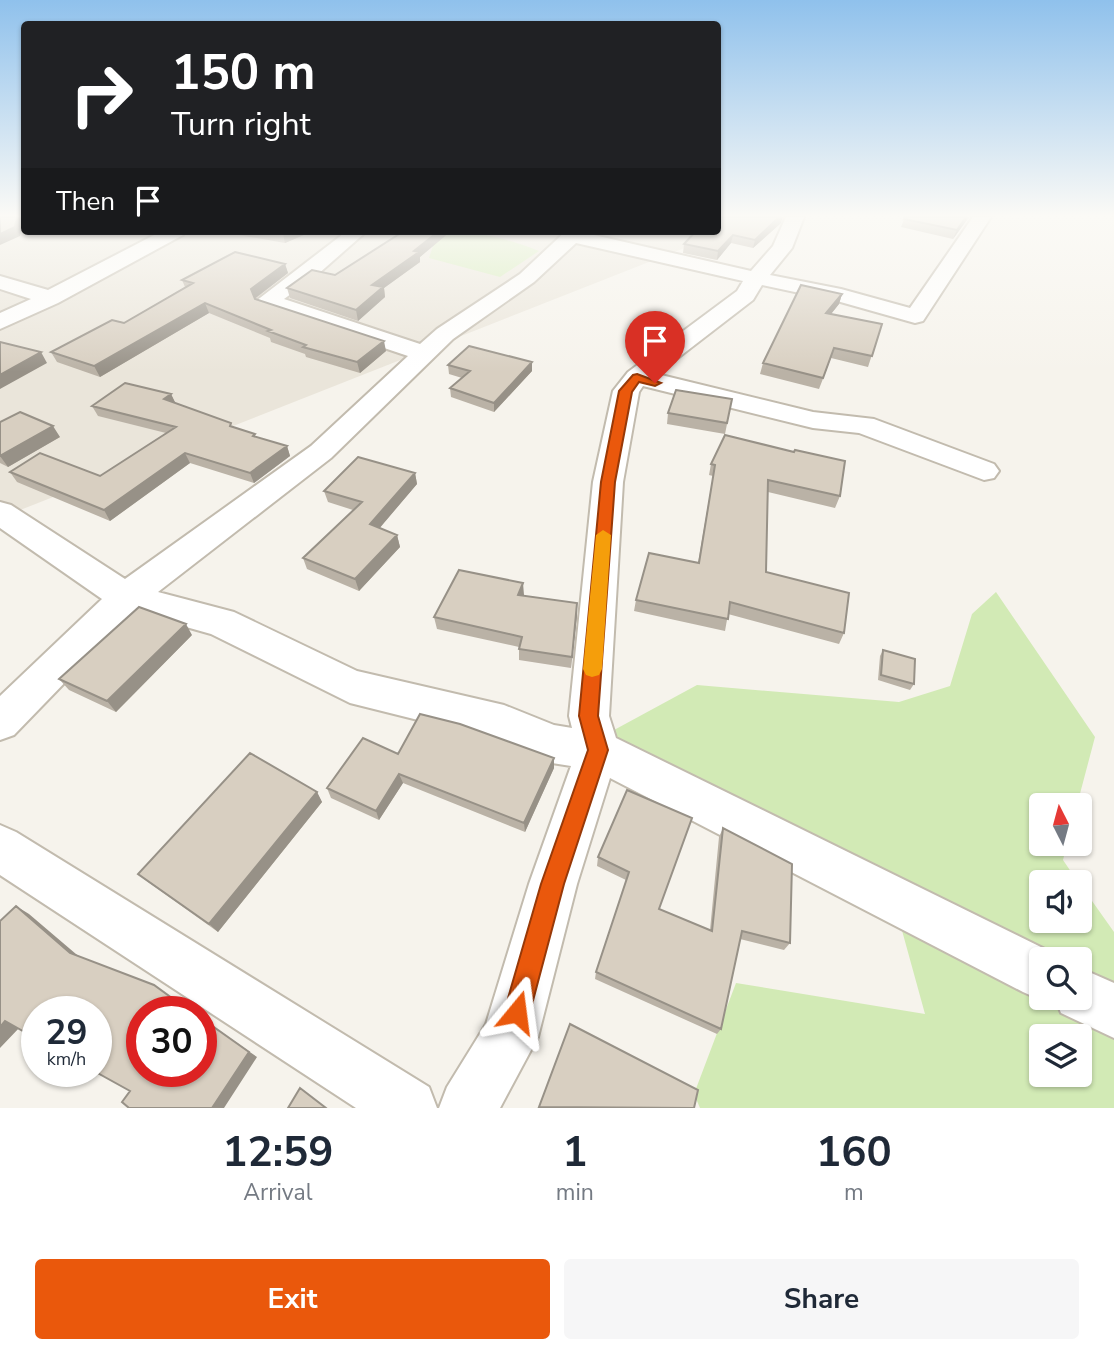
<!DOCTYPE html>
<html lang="en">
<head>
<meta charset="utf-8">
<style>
  :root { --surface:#fff; --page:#f6f6f7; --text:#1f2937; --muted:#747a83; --accent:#ea580c }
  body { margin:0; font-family:"Nunito Sans",sans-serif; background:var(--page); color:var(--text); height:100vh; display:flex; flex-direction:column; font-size:26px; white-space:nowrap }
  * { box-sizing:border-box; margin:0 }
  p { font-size:23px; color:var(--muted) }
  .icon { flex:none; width:38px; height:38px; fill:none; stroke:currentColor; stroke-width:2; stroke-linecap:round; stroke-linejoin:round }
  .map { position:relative; height:1108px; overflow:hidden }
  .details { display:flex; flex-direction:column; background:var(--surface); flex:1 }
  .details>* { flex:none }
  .top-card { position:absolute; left:21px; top:21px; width:700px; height:214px; border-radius:7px; box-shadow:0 2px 5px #0004; background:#202124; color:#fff; overflow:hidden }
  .needle { width:46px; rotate:354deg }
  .buttons { position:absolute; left:1029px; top:793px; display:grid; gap:14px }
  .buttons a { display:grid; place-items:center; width:63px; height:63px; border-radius:7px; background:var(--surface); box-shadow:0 2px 5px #0004; font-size:35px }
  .speed { position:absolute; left:21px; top:996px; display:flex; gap:14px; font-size:35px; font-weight:700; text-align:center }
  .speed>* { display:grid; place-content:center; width:91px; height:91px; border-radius:50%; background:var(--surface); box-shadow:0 2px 5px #0004; line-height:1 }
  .speed small { font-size:18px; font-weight:400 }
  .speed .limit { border:10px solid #d22; background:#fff; color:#111 }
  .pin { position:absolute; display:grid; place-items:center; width:60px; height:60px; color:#fff; margin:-72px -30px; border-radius:50% 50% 50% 0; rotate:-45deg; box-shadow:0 0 7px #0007 }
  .pin .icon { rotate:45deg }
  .me { position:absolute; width:77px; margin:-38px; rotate:16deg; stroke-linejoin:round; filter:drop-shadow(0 0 5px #0008) }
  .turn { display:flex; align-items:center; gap:24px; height:147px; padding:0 35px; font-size:32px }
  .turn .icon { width:91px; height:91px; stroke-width:2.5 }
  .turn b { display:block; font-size:49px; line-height:60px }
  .then { display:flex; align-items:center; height:66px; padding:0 35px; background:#0003; gap:14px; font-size:26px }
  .eta { display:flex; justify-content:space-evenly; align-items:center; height:119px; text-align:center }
  .eta b { font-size:42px; font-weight:700; line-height:49px }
  .button { display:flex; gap:14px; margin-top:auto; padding:14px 35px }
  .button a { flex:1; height:80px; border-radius:7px; background:var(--accent); color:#fff; font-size:28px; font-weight:700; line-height:80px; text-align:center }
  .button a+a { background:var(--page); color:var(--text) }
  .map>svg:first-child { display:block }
  .residential { fill:#eae5da }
  .green { fill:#d2eab5; fill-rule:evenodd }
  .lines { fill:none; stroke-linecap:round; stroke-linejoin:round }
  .minor-casing { stroke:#c2bbae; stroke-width:4 }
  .minor { fill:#fff; fill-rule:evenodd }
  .wall { fill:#bab2a6 }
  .shaded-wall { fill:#979187 }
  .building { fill:#d8cfc1; stroke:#979187; stroke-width:2 }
  .route { fill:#ea580c; stroke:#983908; stroke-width:2 }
  .slow { fill:#f59e0b }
</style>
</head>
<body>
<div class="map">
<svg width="1114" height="1108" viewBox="0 0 1114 1108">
  <rect width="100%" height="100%" fill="#f6f3ec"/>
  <path class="residential" d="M 0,217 L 24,217 L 24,231 L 718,231 L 763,217 L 0,518 Z"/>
  <path class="green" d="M 449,231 C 479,231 511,240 539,251 L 500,277 L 429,258 L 436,237 Z
    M 996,592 L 1095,737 L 1077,805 L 1041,805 L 1041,844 L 1067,844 L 1063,860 L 1078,882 L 1041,882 L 1041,920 L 1080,920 L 1080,884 L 1114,932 L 1114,1108 L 700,1108 L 694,1094 L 736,983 L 925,1014 L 898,916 L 603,736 L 697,685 L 899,702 L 950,686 L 972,614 ZM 1041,959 L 1080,959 L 1080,998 L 1041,998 ZM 1041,1036 L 1080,1036 L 1080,1074 L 1041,1074 Z"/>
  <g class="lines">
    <g class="minor-casing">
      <path id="minor" d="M 786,217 L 804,217 L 792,248 L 770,275 L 841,289 L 910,308 L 973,217 L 991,217 L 923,321 L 915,323 L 837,301 L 762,285 L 753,300 L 657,374 L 813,412 L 874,419 L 994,464 L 999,471 L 994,478 L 984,480 L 859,433 L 813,428 L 643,386 L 639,392 L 623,482 L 609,716 L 616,738 L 1059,956 L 1061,959 L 1041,959 L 1041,998 L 1047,998 L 1041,1000 L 1023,992 L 610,778 L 577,884 L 538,1037 L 500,1108 L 439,1108 L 447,1087 L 486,1024 L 529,884 L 571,766 L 552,763 L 498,740 L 350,703 L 211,634 L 133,612 L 14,735 L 0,740 L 0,696 L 102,599 L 0,528 L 0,502 L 11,505 L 125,579 L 311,446 L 408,356 L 259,306 L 256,301 L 347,231 L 367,231 L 317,275 L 284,299 L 420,344 L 437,329 L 520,274 L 566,231 L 586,231 L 585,233 L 751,271 L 773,246 ZM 576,243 L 743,281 L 737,291 L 628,372 L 613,391 L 593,482 L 569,716 L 572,728 L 554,725 L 504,705 L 357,671 L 234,612 L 158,592 L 331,458 L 453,339 L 534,282 Z
        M 162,231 L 185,231 L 183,235 L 58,303 L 0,329 L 0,313 L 31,299 L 0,289 L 0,276 L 48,290 Z
        M 0,825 L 16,832 L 429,1087 L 437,1108 L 356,1108 L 0,875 Z
        M 1080,968 L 1114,983 L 1114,1038 L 1061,1013 L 1055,998 L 1080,998 Z"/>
    </g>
    <use href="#minor" class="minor"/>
  </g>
  <path class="wall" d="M 905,217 L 969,217 L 953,239 L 901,227 Z
    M 781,223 L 753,248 L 731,243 L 717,260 L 683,253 L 684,244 Z
    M 216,231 L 313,231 L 285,243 Z
    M 404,231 L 451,231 L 420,257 L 420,262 L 384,288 L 385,297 L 358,321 L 290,298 L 287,288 L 335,275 Z
    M 285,264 L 288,273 L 255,299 L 386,351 L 360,373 L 306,357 L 305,354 L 271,342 L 270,338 L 209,313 L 100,377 L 57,362 L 51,352 L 124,323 L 185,287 L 182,280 Z
    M 842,294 L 839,304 L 831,314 L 882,324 L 868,367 L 831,358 L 819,389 L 760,374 L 763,363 Z
    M 532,362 L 532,371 L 494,412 L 451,397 L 450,388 L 462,378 L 449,374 L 448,365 Z
    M 171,394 L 175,403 L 232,427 L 255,434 L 256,437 L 287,446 L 290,456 L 254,483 L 190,463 L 110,521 L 17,482 L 10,472 L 100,476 L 166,433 L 98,416 L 92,406 Z
    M 732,399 L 725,434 L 667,424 L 668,413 Z
    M 0,422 L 60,437 L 8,467 L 0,463 Z
    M 711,464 L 840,496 L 835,508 L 768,492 L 766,572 L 844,633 L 839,644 L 728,614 L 725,631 L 634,611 L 636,600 L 698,563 L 713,476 L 709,475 Z
    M 415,473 L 417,484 L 379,528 L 397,535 L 400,547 L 359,591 L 307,569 L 303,558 L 353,510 L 328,502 L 324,491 Z
    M 523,596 L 577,615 L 571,668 L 519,660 L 519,647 L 437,629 L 434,617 Z
    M 192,635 L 116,712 L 69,690 L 59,679 Z
    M 883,650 L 914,684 L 910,690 L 878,680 L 880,656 Z
    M 398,754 L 554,768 L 525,832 L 403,783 L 379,820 L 331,798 L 327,788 Z
    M 627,790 L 659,909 L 710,930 L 719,837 L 723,828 L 790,943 L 784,950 L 740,939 L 721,1029 L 717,1034 L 595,979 L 596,972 L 626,880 L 597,866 L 598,857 Z
    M 317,792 L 322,802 L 218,932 L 148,882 L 138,874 Z"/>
  <path class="shaded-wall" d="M 17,217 L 23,217 L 20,236 L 0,245 L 0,234 Z
    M 779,217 L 783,217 L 781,223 L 753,248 L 755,240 Z
    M 966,217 L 969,217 L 953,239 L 957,230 Z
    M 290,231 L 313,231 L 285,243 L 283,234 Z
    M 439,231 L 451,231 L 420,257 L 420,262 L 384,288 L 385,297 L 358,321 L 356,310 L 372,285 Z
    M 733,235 L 731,243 L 717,260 L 718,251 Z
    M 285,264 L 288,273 L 254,299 L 251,289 Z
    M 842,294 L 839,304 L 823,324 L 826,313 Z
    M 205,303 L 209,313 L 100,377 L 94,366 Z
    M 384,341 L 386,351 L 360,373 L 357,362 Z
    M 41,352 L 47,363 L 0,389 L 0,375 Z
    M 532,362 L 532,371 L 494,412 L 494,403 Z
    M 171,394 L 176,404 L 164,399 Z
    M 53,426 L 60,437 L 8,467 L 0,456 Z
    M 287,446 L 290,456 L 254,483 L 250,473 Z
    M 185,453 L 190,463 L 110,521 L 104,510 Z
    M 415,473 L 417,484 L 373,536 L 370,524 Z
    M 397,535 L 400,547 L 359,591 L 355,579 Z
    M 523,583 L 524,595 L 519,606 L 518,595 Z
    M 577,603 L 577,615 L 571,668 L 572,657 Z
    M 186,624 L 192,635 L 116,712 L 107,701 Z
    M 554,758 L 554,768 L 525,832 L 524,823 Z
    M 399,774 L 403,783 L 379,820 L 376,811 Z
    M 317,792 L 322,802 L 218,932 L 209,924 Z
    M 16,906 L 29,914 L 83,960 L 70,953 Z
    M 201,1018 L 257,1057 L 224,1108 L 212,1108 Z
    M 5,1021 L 20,1027 L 0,1048 L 0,1027 Z"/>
  <path class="building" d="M 0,217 L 17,217 L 15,227 L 0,234 Z
    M 718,217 L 779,217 L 755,240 L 733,235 L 718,251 L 684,244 L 696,231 L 718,231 Z
    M 905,217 L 966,217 L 957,230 L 904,219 Z
    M 264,231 L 290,231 L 283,234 Z
    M 404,231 L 439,231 L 414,251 L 419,252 L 372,285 L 383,287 L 356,310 L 287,288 L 312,270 L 335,275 Z
    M 235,252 L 285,264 L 251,289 L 255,299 L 384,341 L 357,362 L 303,347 L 306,345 L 268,331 L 271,330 L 205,303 L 94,366 L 51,352 L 112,320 L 124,323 L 193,283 L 182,280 Z
    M 801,285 L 842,294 L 826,313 L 882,324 L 872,356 L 834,348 L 823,378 L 763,363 Z
    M 0,342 L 41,352 L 0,375 Z
    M 469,346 L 532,362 L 494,403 L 450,388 L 470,371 L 448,365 Z
    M 125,383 L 171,394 L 164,399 L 231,423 L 230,426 L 255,434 L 253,436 L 287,446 L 250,473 L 185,453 L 104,510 L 10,472 L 40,453 L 100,476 L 176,427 L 92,406 Z
    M 676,390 L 732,399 L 727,423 L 668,413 Z
    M 20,412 L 53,426 L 0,456 L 0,422 Z
    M 725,435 L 794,452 L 795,450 L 845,461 L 840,496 L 768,480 L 766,572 L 849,593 L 844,633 L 730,602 L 728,619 L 636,600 L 649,553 L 699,563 L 715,465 L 711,464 Z
    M 358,457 L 415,473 L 370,524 L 397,535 L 355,579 L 303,558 L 362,502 L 324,491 Z
    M 459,570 L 523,583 L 518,595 L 577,603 L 572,657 L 519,649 L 522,637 L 434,617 Z
    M 139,607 L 186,624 L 107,701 L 59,679 Z
    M 883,650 L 915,659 L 914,684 L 881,675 Z
    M 420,714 L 460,724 L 554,758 L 524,823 L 399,774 L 376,811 L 327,788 L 363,738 L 398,754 Z
    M 250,753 L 317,792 L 209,924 L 138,874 Z
    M 627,790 L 692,818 L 659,909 L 712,931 L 723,828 L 792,864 L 790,943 L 742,931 L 721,1029 L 596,972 L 629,872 L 598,857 Z
    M 16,906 L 70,953 L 154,985 L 191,1012 L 142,1012 L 142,1071 L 201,1071 L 201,1018 L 249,1052 L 212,1108 L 129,1108 L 122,1102 L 130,1091 L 94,1071 L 96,1071 L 96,1012 L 37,1012 L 37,1039 L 5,1021 L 0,1027 L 0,921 Z
    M 570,1024 L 698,1090 L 694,1108 L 539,1107 Z
    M 300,1088 L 326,1108 L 288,1108 Z"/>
  <linearGradient id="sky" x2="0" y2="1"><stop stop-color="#8fc1ec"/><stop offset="0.58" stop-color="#fbfaf6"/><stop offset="1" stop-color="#fbfaf6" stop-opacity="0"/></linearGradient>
  <rect width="1114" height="372" fill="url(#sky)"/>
  <path class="route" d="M 637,374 L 661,383 L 655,386 L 639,382 L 632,392 L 615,482 L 598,716 L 608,750 L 564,884 L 530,1012 L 526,1021 L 517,1024 L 508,1021 L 504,1012 L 541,884 L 588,750 L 579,716 L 601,482 L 619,391 L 633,375 Z"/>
  <path class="slow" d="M 603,530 L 611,535 L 602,669 L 599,675 L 592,677 L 586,675 L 583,669 L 596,535 Z"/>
</svg>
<div class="buttons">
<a><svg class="needle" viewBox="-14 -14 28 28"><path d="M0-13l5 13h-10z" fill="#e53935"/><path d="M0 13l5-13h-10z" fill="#747a83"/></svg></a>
<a><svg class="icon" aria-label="sound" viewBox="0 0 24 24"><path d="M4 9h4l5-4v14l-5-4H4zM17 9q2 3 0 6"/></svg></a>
<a><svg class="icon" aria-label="search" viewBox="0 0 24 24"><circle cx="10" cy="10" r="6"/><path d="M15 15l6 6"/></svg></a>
<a><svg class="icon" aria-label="layers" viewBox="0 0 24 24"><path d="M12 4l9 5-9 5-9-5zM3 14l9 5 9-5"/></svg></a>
</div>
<div class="speed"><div>29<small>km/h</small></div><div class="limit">30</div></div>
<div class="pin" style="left:655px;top:383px;background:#d93025"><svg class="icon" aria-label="arrive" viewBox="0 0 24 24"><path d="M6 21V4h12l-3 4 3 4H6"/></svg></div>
<svg class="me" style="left:517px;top:1012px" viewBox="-20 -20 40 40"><path d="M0-17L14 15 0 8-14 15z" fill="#ea580c" stroke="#fff" stroke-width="4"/></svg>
<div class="top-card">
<div class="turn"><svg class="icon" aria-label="right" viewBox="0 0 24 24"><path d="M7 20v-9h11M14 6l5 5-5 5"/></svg><div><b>150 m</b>Turn right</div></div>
<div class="then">Then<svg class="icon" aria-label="arrive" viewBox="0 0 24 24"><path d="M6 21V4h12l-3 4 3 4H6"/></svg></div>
</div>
</div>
<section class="details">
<div class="eta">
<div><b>12:59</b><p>Arrival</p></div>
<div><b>1</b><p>min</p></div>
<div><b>160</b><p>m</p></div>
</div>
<div class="button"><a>Exit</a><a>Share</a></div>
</section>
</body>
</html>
